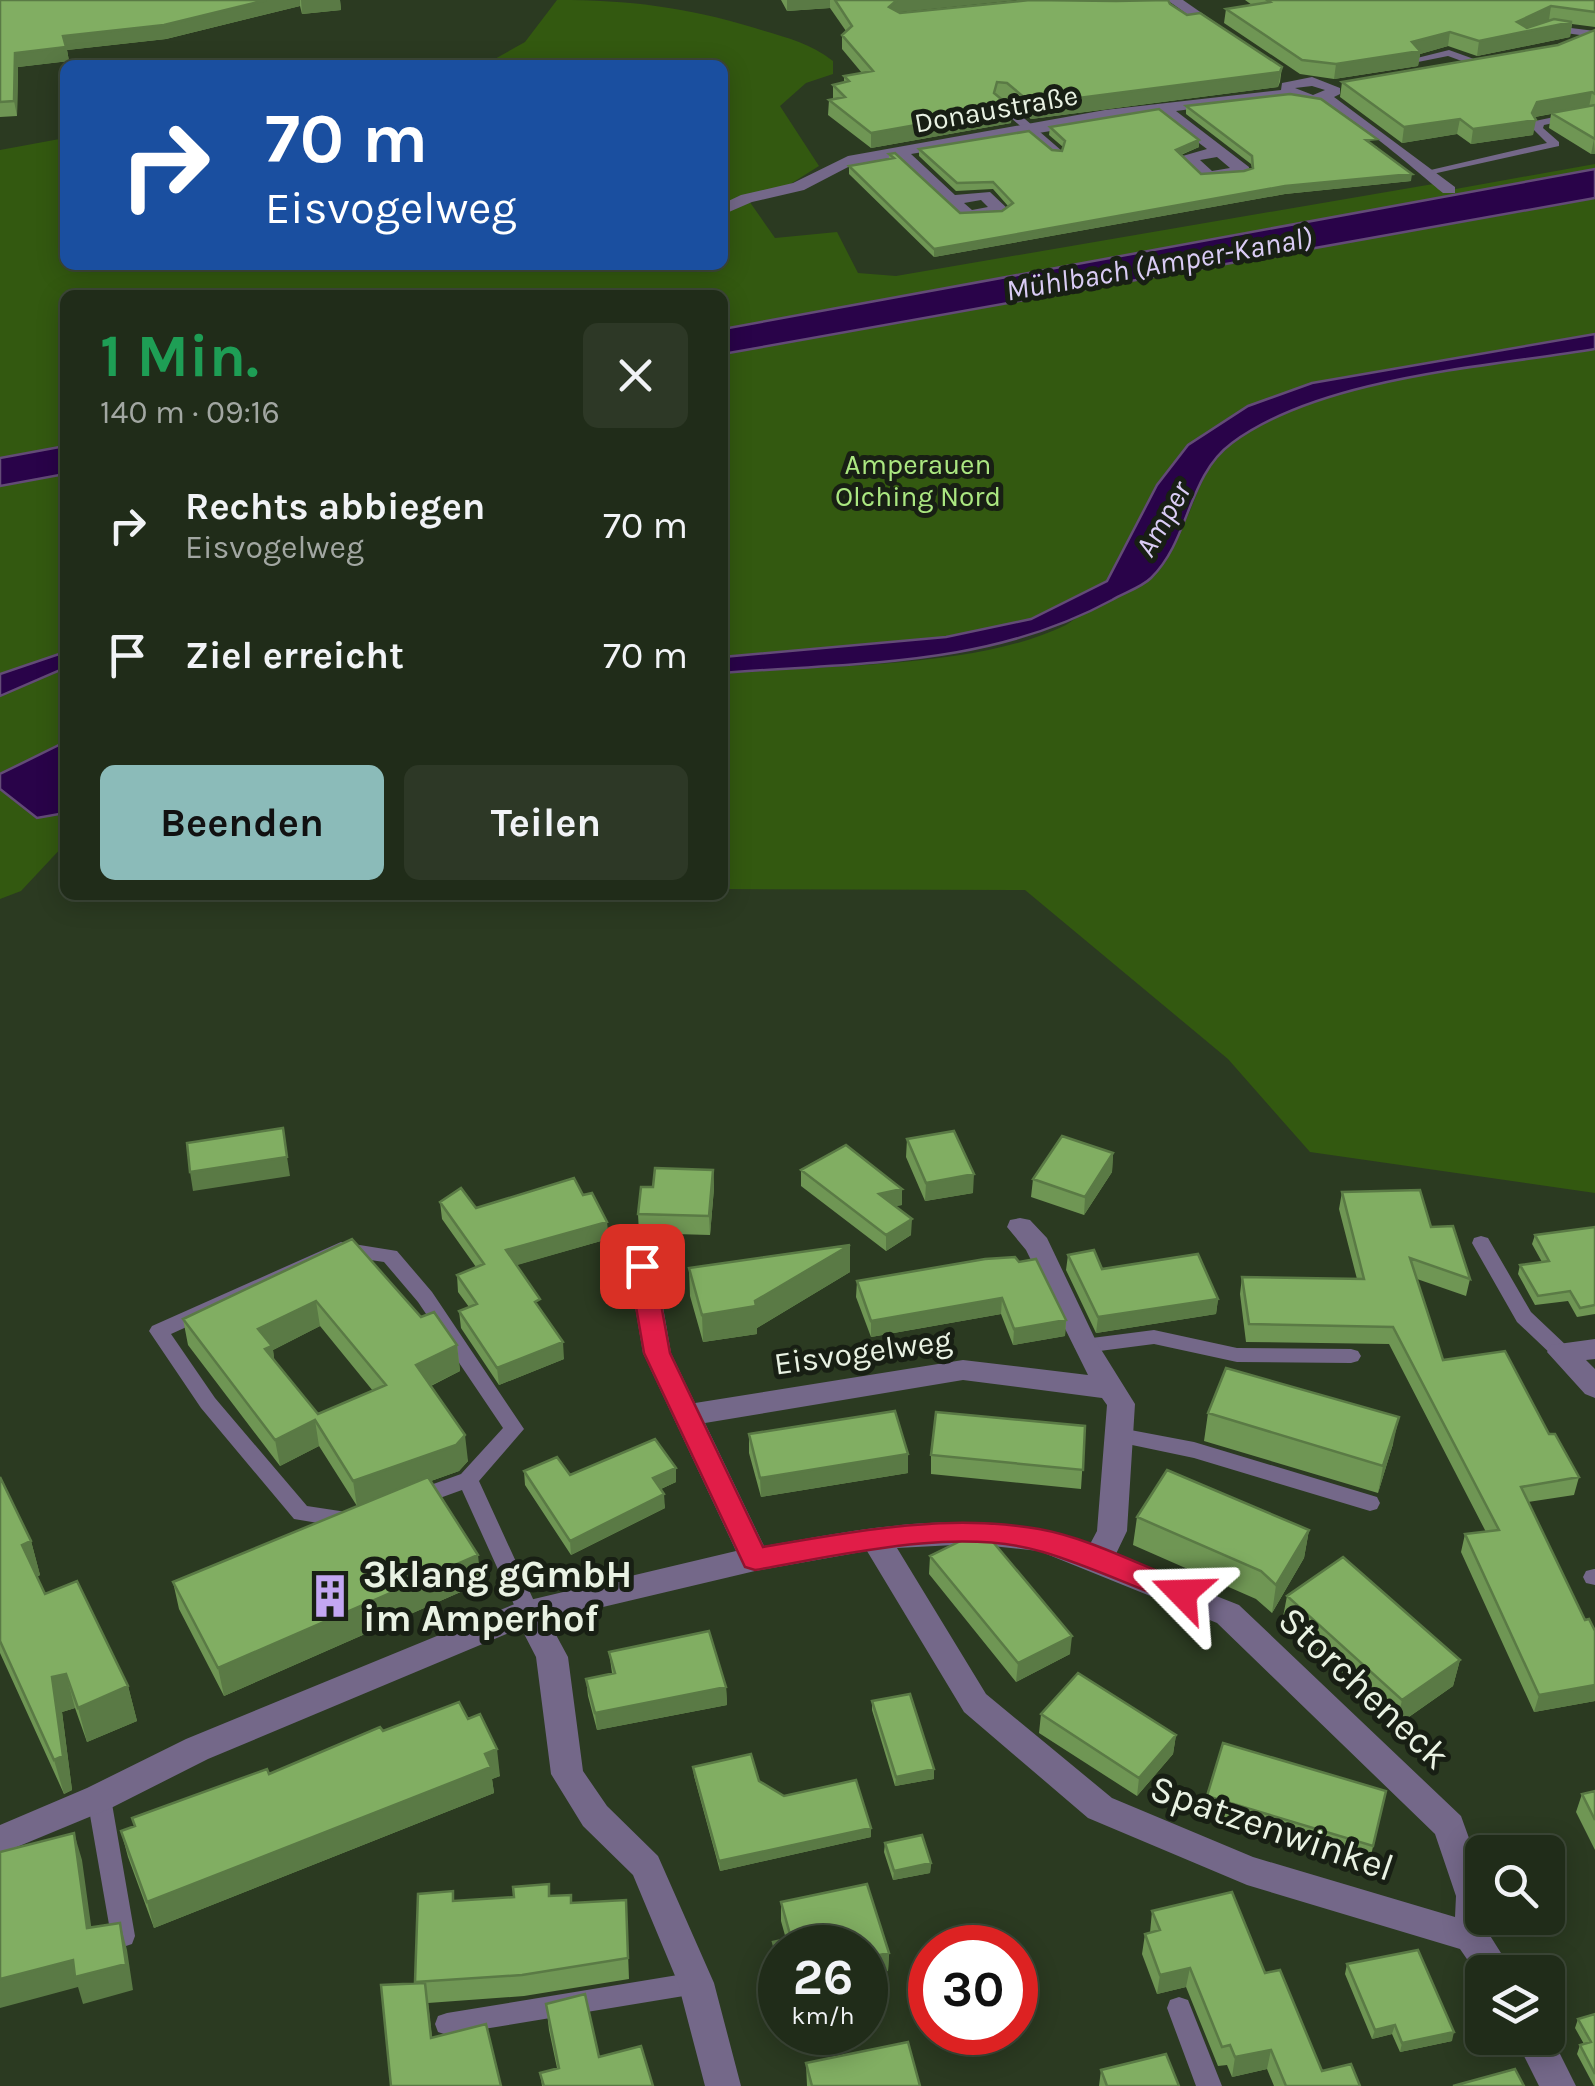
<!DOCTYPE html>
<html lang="de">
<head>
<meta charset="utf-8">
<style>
  :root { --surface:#202c19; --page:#2d3826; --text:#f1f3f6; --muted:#a2a7a2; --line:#3d4838; --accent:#8bbbb9 }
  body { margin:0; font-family:Karla,sans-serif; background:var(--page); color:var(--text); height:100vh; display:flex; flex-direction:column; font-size:38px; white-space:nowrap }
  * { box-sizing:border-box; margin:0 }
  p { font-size:32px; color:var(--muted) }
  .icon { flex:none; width:55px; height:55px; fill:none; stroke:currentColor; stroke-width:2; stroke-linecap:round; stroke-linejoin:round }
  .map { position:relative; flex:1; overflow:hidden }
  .panel { position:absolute; left:60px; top:290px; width:668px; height:610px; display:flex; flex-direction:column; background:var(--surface); border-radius:15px; box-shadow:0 5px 25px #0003,0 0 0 2px var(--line) }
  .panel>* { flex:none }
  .banner { position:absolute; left:60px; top:60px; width:668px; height:210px; border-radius:15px; box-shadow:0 5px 25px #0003,0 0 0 2px var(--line); background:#1a4fa0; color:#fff; overflow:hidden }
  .controls { position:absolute; left:1465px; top:1835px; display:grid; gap:20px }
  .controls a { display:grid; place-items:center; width:100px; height:100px; border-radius:15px; background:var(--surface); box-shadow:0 5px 25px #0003,0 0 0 2px var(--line); font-size:50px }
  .speed { position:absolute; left:758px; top:1925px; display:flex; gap:20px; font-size:50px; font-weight:700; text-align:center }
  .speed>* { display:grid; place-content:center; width:130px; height:130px; border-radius:50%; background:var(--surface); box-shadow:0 5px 25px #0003,0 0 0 2px var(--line); line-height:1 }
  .speed small { font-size:25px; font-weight:400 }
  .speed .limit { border:15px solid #d22; background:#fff; color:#111 }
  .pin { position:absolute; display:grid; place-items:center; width:85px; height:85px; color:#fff; margin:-42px; border-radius:20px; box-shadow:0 5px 15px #0006 }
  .me { position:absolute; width:110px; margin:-55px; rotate:292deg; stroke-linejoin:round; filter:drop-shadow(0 0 8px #0008) }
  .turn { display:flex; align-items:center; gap:35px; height:210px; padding:0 40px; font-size:45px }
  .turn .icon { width:130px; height:130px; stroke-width:2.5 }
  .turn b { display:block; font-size:70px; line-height:85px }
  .round { display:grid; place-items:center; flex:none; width:105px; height:105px; border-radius:15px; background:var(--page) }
  .head { display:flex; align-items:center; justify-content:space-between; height:170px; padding:0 40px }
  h1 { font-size:60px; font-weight:700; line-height:75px; color:#1e9e55 }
  .cta { display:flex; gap:20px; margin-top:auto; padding:20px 40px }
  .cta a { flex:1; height:115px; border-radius:15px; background:var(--accent); color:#111; font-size:40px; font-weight:700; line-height:115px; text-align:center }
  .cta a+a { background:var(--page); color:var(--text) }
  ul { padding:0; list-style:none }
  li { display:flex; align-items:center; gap:30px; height:130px; padding:0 40px }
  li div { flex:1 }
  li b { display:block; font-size:38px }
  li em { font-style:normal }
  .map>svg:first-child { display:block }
  .green { fill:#335910 }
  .water { fill:#290349; stroke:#634b77; stroke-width:2.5 }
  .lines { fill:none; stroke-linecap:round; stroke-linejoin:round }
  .service { fill:#746889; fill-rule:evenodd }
  .minor { fill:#746889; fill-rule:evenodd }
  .wall { fill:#6f9654; fill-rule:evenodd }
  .shaded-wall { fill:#5a7a45 }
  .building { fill:#81ae62; stroke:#5a7a45; stroke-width:2.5; fill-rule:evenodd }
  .route { fill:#e11d48; stroke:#92132f; stroke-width:2.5 }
  .labels { text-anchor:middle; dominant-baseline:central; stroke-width:10; stroke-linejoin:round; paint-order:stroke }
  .far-street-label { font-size:28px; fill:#e9f2e3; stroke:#181f14 }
  .far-park-label { font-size:28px; fill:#abe781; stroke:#181f14 }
  .far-water-label { font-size:30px; font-style:italic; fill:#daccf5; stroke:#181f14 }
  .street-label { font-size:32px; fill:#e9f2e3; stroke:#181f14 }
  .near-poi-label { font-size:38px; font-weight:bold; fill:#e9f2e3; stroke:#181f14; text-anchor:start }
  .near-street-label { font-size:38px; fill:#e9f2e3; stroke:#181f14 }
</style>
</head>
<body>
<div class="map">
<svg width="1595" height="2086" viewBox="0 0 1595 2086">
  <rect width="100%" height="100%" fill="#2b3a21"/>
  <path class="green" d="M 557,0 C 630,0 685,7 755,28 C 784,37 809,42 833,61 L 833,74 L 806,83 L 780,106 L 819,166 L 773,195 L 747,198 L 775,238 L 837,232 L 858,273 L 896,276 L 1439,183 L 1450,190 L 1595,164 L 1595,169 L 723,329 L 722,295 L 65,295 L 65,446 L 0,458 L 0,150 L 65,138 L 65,265 L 722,265 L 722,65 L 484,65 L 525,42 Z
    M 1595,198 L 1595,334 L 1312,383 L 1248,406 L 1157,485 L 1107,581 L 1031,619 L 946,637 L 723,657 L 723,354 Z
    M 1595,349 L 1595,1193 L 1310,1152 L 1228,1059 L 1025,890 L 723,889 L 723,673 C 824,665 976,669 1066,625 C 1081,617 1176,540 1182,528 C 1198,498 1202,466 1231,443 C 1311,380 1494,366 1595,349 Z
    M 65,474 L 65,652 L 0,674 L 0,486 Z
    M 65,668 L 65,742 L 0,774 L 0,696 Z
    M 0,789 L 37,818 L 65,813 L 65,844 L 21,891 L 0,899 Z"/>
  <path class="water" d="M 1595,169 L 1595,198 L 723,354 L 723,329 Z
    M 1595,334 L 1595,349 C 1487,367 1321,377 1232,443 C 1187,476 1190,540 1151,578 C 1142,587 1124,593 1112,600 C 989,667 859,662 723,673 L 723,657 L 946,637 L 1031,619 L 1107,581 L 1157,485 L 1188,445 L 1248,406 L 1312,383 Z
    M 65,446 L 65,474 L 0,486 L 0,458 Z
    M 65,652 L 65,668 L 0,696 L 0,674 Z
    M 65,742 L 65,813 L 37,818 L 0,789 L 0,774 Z"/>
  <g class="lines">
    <path class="service" d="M 1547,25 L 1595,31 L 1595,37 L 1543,30 L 1543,26 Z
      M 1449,50 L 1485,63 L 1486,65 L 1481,68 L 1448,56 L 1418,62 L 1413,59 Z
      M 996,101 L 1004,101 L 1062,151 L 1062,155 L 1054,155 L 996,105 Z
      M 1573,113 L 1577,114 L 1577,118 L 1544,125 L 1543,128 L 1559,142 L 1559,146 L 1428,175 L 1422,172 L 1547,143 L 1533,129 L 1535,121 Z
      M 1481,1236 L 1488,1238 L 1531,1312 L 1568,1347 L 1571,1352 L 1568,1357 L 1554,1357 L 1517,1322 L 1472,1243 L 1474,1238 Z
      M 341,1242 L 397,1251 L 432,1292 L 524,1429 L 479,1481 L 539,1612 L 536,1618 L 528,1621 L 520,1618 L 462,1490 L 354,1529 L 294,1519 L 201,1408 L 149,1331 L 152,1326 ZM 343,1256 L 384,1262 L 418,1302 L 503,1428 L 461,1474 L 353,1513 L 307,1506 L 215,1398 L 171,1334 Z
      M 1154,1330 L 1237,1348 L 1351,1349 L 1358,1351 L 1361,1356 L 1358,1361 L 1351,1363 L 1237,1362 L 1154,1344 L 1084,1353 L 1077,1351 L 1074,1346 L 1077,1341 L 1084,1339 Z
      M 1120,1428 L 1194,1442 L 1377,1497 L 1380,1503 L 1377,1509 L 1370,1511 L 1194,1458 L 1113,1441 L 1110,1436 L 1113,1431 Z
      M 1594,1569 L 1595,1569 L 1595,1585 L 1586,1583 L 1583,1577 L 1586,1571 Z
      M 99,1788 L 107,1791 L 111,1798 L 135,1936 L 132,1944 L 123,1947 L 114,1944 L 111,1936 L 87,1798 L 91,1791 Z
      M 696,1972 L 705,1975 L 708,1983 L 705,1991 L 696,1994 L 447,2035 L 438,2032 L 435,2024 L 438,2016 L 447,2013 Z
      M 1179,1997 L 1188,2000 L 1222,2086 L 1196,2086 L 1167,2008 L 1170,2000 Z"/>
    <path class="minor" d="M 1167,0 L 1183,0 L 1229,32 L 1217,35 Z
      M 1312,77 L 1340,88 L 1340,94 L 1334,97 L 1455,187 L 1455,193 L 1443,193 C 1420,174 1348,111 1323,104 C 1279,91 1222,106 1176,111 L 1249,167 L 1249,173 L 1243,175 L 1203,179 L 1179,157 L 1207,149 L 1159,113 L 911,154 L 955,195 L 990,192 L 1009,210 L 1001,215 L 962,218 L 896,157 L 852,165 L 804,190 L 752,202 L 722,215 L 722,204 L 741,195 L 793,183 L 848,156 L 1105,110 L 1281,90 L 1282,83 ZM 1312,86 L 1325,90 L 1313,95 L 1295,88 ZM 1217,157 L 1230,168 L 1212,171 L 1200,160 ZM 981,200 L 988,207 L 972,210 L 964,203 Z
      M 1020,1218 L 1030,1220 L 1047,1238 L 1097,1343 L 1135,1404 L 1127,1531 L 1115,1556 L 1239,1605 L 1461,1816 L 1482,1874 L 1482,1918 L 1490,1918 L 1489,1934 L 1513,1972 L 1482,1972 L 1482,1981 L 1460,1949 L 1247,1885 L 1088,1818 L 964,1712 L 867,1551 L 755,1571 L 548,1620 L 568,1657 L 583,1771 L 607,1806 L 658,1856 L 714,1983 L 741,2086 L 705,2086 L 678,1983 L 633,1875 L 583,1826 L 551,1774 L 536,1657 L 521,1628 L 208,1759 L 111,1808 L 0,1854 L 0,1825 L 87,1788 L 186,1739 L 517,1603 L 736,1551 L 643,1353 L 628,1266 L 632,1259 L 652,1259 L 656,1266 L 671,1353 L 695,1403 L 963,1360 L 1088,1375 L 1026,1250 L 1007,1227 L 1010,1220 ZM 963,1380 L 1102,1398 L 1107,1405 L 1097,1531 L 1089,1546 C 983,1504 873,1527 764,1546 L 705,1423 ZM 973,1544 L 1039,1551 L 1217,1623 L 1435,1834 L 1456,1896 L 1455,1917 L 1253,1857 L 1112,1798 L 986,1694 L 897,1548 Z
      M 1595,1339 L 1595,1359 L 1586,1360 L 1595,1369 L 1595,1398 L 1585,1394 L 1547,1352 L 1551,1345 Z
      M 1548,2030 L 1576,2086 L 1539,2086 L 1515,2038 L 1548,2038 Z"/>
  </g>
  <path class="wall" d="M 0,0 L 340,0 L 341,10 L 302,14 L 300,6 L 166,39 L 67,50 L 69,61 L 18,67 L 17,116 L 0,117 Z
    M 781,0 L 1016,0 L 898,12 L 900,13 L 1170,4 L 1282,67 L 1280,82 L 1278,87 L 1031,119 L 1006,98 L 1000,98 L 1012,108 L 1011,123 L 871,148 L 828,115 L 829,100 L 833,99 L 833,85 L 844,82 L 844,76 L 862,73 L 842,49 L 842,35 L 846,31 L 830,8 L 787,11 Z
    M 1245,0 L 1595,0 L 1595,27 L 1572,24 L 1570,37 L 1477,56 L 1448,46 L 1420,54 L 1418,66 L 1334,79 L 1300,74 L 1224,23 L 1226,9 L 1252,5 Z
    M 1595,30 L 1595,154 L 1591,154 L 1549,128 L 1551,114 L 1535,117 L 1533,135 L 1471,144 L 1457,134 L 1402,143 L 1340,97 L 1342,82 L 1558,45 Z
    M 1186,106 L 1376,146 L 1411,181 L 1285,194 L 934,257 L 849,174 L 849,166 L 889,159 L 889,154 L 960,213 L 1002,211 L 1008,206 L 993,189 L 956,191 L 919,156 L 919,149 L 1062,151 L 1063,147 L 1049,135 L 1050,127 L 1199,147 L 1181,155 L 1201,174 L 1244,171 L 1252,168 L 1251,164 L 1186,114 Z
    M 907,1139 L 973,1193 L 925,1201 L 906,1157 Z
    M 1113,1153 L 1112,1172 L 1084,1215 L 1031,1197 L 1033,1179 Z
    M 713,1170 L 714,1188 L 710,1235 L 639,1233 L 638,1214 L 653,1187 Z
    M 801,1170 L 902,1189 L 902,1205 L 895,1206 L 911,1235 L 886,1251 L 801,1186 Z
    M 1342,1192 L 1431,1227 L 1470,1279 L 1466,1296 L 1417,1279 L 1443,1360 L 1549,1434 L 1579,1477 L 1574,1495 L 1528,1502 L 1585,1620 L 1595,1631 L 1595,1701 L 1534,1712 L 1461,1552 L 1465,1534 L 1486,1532 L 1389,1344 L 1246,1342 L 1240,1294 L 1242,1277 L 1357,1279 L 1339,1209 Z
    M 583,1195 L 607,1222 L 608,1239 L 516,1265 L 541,1311 L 564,1359 L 499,1385 L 461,1328 L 459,1311 L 469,1307 L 458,1292 L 457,1275 L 476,1267 L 442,1219 L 440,1202 L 476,1208 Z
    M 1595,1227 L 1595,1314 L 1577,1317 L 1568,1301 L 1535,1305 L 1518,1274 L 1520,1265 L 1542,1262 L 1532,1244 L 1535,1235 Z
    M 352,1239 L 421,1317 L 457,1345 L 460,1371 L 431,1386 L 468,1461 L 459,1471 L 431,1481 L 481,1583 L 224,1696 L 179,1609 L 173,1582 L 357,1506 L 319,1446 L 280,1466 L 188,1345 L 183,1319 ZM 320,1326 L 373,1391 L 318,1414 L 274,1360 L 273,1350 Z
    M 1068,1255 L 1102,1269 L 1218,1299 L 1216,1314 L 1096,1333 L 1066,1270 Z
    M 1019,1262 L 1066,1320 L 1065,1336 L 1013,1345 L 1001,1314 L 871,1337 L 856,1297 L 857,1281 Z
    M 689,1268 L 850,1272 L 757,1328 L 757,1334 L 703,1342 L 690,1296 Z
    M 1208,1413 L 1393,1444 L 1378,1493 L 1204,1441 Z
    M 1085,1426 L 1081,1489 L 931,1474 L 931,1455 Z
    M 749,1434 L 908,1454 L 908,1473 L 761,1497 L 749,1453 Z
    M 524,1471 L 570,1475 L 676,1482 L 661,1489 L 665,1508 L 571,1555 L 525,1485 Z
    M 0,1477 L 31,1541 L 40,1575 L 37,1577 L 45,1594 L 128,1686 L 137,1721 L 87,1742 L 75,1708 L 62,1712 L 72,1790 L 64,1794 L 0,1653 Z
    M 1137,1517 L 1309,1530 L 1304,1558 L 1272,1613 L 1256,1599 L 1133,1545 Z
    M 930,1556 L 1070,1654 L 1016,1682 L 929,1574 Z
    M 1287,1596 L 1460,1660 L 1453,1686 L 1396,1726 L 1282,1622 Z
    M 609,1652 L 726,1687 L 727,1705 L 597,1730 L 588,1696 L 586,1679 L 612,1673 Z
    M 872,1701 L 934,1779 L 895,1786 L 872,1710 Z
    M 1041,1714 L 1176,1735 L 1173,1754 L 1137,1796 L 1039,1733 Z
    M 468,1719 L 500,1776 L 492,1779 L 494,1793 L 154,1928 L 128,1857 L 121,1831 L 383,1731 Z
    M 693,1767 L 759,1781 L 784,1796 L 871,1828 L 871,1837 L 720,1871 L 694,1776 Z
    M 1386,1791 L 1369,1864 L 1204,1815 L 1207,1796 Z
    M 1595,1791 L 1595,1850 L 1576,1812 L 1582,1794 Z
    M 885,1843 L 931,1863 L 930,1873 L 893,1880 L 884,1852 Z
    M 550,1896 L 572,1903 L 626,1900 L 629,1979 L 524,1996 L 428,2003 L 432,2038 L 391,2086 L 416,1983 L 455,1901 Z
    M 781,1902 L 889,1953 L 888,1971 L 780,1948 L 780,1985 L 773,1960 L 773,1942 L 786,1939 L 781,1921 Z
    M 1152,1911 L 1265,1973 L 1322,2071 L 1360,2086 L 1274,2086 L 1267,2069 L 1232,2077 L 1227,2065 L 1218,2066 L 1186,1987 L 1157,1994 L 1142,1954 L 1145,1934 L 1150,1933 Z
    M 1347,1964 L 1452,2041 L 1400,2052 L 1392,2034 L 1372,2039 L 1345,1974 Z
    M 546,2004 L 599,2057 L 653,2086 L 542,2086 L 540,2073 L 557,2068 L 549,2030 Z
    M 1595,2014 L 1595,2086 L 1594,2086 L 1577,2054 L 1580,2045 L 1584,2044 L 1575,2028 L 1578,2019 Z
    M 806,2063 L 920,2086 L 807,2086 Z
    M 1101,2070 L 1179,2086 L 1099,2086 Z"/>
  <path class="shaded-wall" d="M 266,0 L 300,0 L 300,6 L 166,39 L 67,50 L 69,61 L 18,67 L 17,116 L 14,101 L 15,53 L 63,36 Z
    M 301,0 L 340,0 L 341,10 L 302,14 Z
    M 787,0 L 830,0 L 830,8 L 787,11 Z
    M 897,0 L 1016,0 L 899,12 L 889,7 Z
    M 1551,6 L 1549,20 L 1572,22 L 1570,37 L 1477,56 L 1479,41 Z
    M 1450,32 L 1448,46 L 1420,54 L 1418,66 L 1334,79 L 1336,64 Z
    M 1282,67 L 1278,87 L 1031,119 L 1032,104 Z
    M 1592,92 L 1589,107 L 1534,117 L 1536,120 L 1533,135 L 1471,144 L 1473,129 L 1532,113 L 1537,102 Z
    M 1012,108 L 1011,123 L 871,148 L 871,133 Z
    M 1460,119 L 1457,134 L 1402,143 L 1404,127 Z
    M 1594,139 L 1595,154 L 1591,154 Z
    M 1199,140 L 1199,147 L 1175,157 L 1176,150 Z
    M 1412,174 L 1411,181 L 1285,194 L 934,257 L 934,249 L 1285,186 Z
    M 1113,1153 L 1112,1172 L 1084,1215 L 1085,1197 Z
    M 287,1157 L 290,1176 L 193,1191 L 190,1172 Z
    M 713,1170 L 714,1188 L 710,1235 L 709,1216 Z
    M 974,1174 L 973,1193 L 925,1201 L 926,1183 Z
    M 902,1189 L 902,1205 L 879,1209 L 879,1194 Z
    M 912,1219 L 911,1235 L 886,1251 L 886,1235 Z
    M 607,1222 L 608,1239 L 507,1268 L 506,1250 Z
    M 850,1245 L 850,1272 L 757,1328 L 757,1334 L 703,1342 L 702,1315 L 755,1301 Z
    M 1002,1298 L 1001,1314 L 871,1337 L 871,1321 Z
    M 1218,1299 L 1216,1314 L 1096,1333 L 1098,1317 Z
    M 316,1301 L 320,1326 L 273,1350 L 276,1372 L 270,1375 L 258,1329 Z
    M 1066,1320 L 1065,1336 L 1013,1345 L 1014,1329 Z
    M 563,1342 L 564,1359 L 499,1385 L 497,1368 Z
    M 457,1345 L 460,1371 L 420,1391 L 416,1365 Z
    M 1399,1417 L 1393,1444 L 1378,1493 L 1383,1466 Z
    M 315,1420 L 319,1446 L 280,1466 L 275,1440 Z
    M 465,1435 L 468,1461 L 459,1471 L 357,1507 L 353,1481 Z
    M 908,1454 L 908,1473 L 761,1497 L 760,1478 Z
    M 676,1468 L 676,1482 L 654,1492 L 653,1478 Z
    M 664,1494 L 665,1508 L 571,1555 L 570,1541 Z
    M 1309,1530 L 1304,1558 L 1272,1613 L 1276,1585 Z
    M 31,1541 L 40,1575 L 31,1579 L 22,1545 Z
    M 478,1555 L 481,1583 L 224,1696 L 218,1668 Z
    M 1072,1636 L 1070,1654 L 1016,1682 L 1018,1663 Z
    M 1460,1660 L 1453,1686 L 1396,1726 L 1402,1700 Z
    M 66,1674 L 75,1708 L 62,1712 L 72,1790 L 64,1794 L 54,1760 L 52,1677 Z
    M 1595,1685 L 1595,1701 L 1534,1712 L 1539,1695 Z
    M 128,1686 L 137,1721 L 87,1742 L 78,1708 Z
    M 726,1687 L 727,1705 L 597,1730 L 595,1713 Z
    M 1176,1735 L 1173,1754 L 1137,1796 L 1139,1778 Z
    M 497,1749 L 500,1776 L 492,1779 L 494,1793 L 154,1928 L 147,1902 Z
    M 934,1769 L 934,1779 L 895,1786 L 896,1777 Z
    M 871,1828 L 871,1837 L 720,1871 L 719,1861 Z
    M 74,1833 L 82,1860 L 95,1954 L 87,1928 Z
    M 931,1863 L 930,1873 L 893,1880 L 894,1871 Z
    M 120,1923 L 127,1950 L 133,1990 L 83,2004 L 78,1987 L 0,2008 L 0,1979 L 73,1960 Z
    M 889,1953 L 888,1971 L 865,1976 L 865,1958 Z
    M 1190,1968 L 1186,1987 L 1157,1994 L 1160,1975 Z
    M 1395,2025 L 1392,2034 L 1372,2039 L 1375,2030 Z
    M 1454,2032 L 1452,2041 L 1400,2052 L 1402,2043 Z
    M 1271,2050 L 1267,2069 L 1232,2077 L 1235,2057 Z"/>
  <path class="building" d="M 0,0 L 266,0 L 164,25 L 63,36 L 66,47 L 15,53 L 14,101 L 0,102 Z
    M 835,0 L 897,0 L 889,7 L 900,13 L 1030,0 L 1116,1 L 1168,0 L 1170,4 L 1187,15 L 1200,13 L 1282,67 L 1280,72 L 1032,104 L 1007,83 L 997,82 L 994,93 L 1012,108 L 871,133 L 829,100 L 845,97 L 833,85 L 849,81 L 844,76 L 873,71 L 842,35 L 852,26 Z
    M 1267,0 L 1595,0 L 1595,12 L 1551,6 L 1517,22 L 1527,28 L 1554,19 L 1572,22 L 1479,41 L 1450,32 L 1412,42 L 1420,51 L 1336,64 L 1302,60 L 1226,9 L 1270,2 Z
    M 1595,30 L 1595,94 L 1592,92 L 1537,102 L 1532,113 L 1536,120 L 1473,129 L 1460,119 L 1404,127 L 1342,82 L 1558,45 Z
    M 1290,94 L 1321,99 L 1377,139 L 1366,140 L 1412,174 L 1285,186 L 934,249 L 849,166 L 894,158 L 889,154 L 895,153 L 960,213 L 1002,211 L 1013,203 L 993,182 L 957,183 L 919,149 L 1029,131 L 1052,150 L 1062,151 L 1065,141 L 1050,127 L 1159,109 L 1199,140 L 1176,150 L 1201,174 L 1244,171 L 1253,168 L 1252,156 L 1186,106 Z
    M 1595,105 L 1595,139 L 1551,113 Z
    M 283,1128 L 287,1157 L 190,1172 L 187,1143 Z
    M 954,1131 L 974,1174 L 926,1183 L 907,1139 Z
    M 1062,1136 L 1113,1153 L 1085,1197 L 1033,1179 Z
    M 846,1145 L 902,1189 L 879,1194 L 912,1219 L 886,1235 L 801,1170 Z
    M 655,1168 L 713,1170 L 709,1216 L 638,1214 L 641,1187 L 653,1187 Z
    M 574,1178 L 583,1195 L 592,1193 L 607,1222 L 506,1250 L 540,1299 L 535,1302 L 563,1342 L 497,1368 L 459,1311 L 477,1304 L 457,1275 L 484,1264 L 440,1202 L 461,1188 L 476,1208 Z
    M 1420,1190 L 1431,1227 L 1453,1226 L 1470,1279 L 1410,1258 L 1443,1360 L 1505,1351 L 1549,1434 L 1555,1434 L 1579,1477 L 1521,1487 L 1585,1620 L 1589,1619 L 1595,1631 L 1595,1685 L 1539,1695 L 1465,1534 L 1499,1530 L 1393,1327 L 1249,1324 L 1242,1277 L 1364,1279 L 1342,1192 Z
    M 1595,1227 L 1595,1305 L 1580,1308 L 1570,1291 L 1538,1296 L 1520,1265 L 1549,1261 L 1535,1235 Z
    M 352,1239 L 421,1317 L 434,1312 L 457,1345 L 416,1365 L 465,1435 L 456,1445 L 353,1481 L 315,1420 L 275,1440 L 183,1319 ZM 316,1301 L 386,1385 L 318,1414 L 265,1349 L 272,1346 L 258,1329 Z
    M 850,1245 L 755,1301 L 756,1306 L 702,1315 L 689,1268 Z
    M 1094,1250 L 1102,1269 L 1198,1254 L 1218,1299 L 1098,1317 L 1068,1255 Z
    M 1015,1257 L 1019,1262 L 1036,1259 L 1066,1320 L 1014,1329 L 1002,1298 L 871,1321 L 857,1281 L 985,1259 Z
    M 1226,1368 L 1399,1417 L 1383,1466 L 1208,1413 Z
    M 895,1411 L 908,1454 L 760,1478 L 749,1434 Z
    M 936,1412 L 1085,1426 L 1083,1470 L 931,1455 Z
    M 655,1439 L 676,1468 L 653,1478 L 664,1494 L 570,1541 L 524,1471 L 557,1457 L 570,1475 Z
    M 1167,1470 L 1309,1530 L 1276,1585 L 1261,1571 L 1137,1517 Z
    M 0,1477 L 31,1541 L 22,1545 L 45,1594 L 77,1581 L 128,1686 L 78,1708 L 66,1674 L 52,1677 L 63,1756 L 54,1760 L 0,1641 Z
    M 428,1477 L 478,1555 L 218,1668 L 173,1582 Z
    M 983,1530 L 1072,1636 L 1018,1663 L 930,1556 Z
    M 1343,1557 L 1460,1660 L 1402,1700 L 1287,1596 Z
    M 709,1631 L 726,1687 L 595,1713 L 586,1679 L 615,1673 L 609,1652 Z
    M 1078,1673 L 1176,1735 L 1139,1778 L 1041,1714 Z
    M 910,1694 L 934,1769 L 896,1777 L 872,1701 Z
    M 459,1702 L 468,1719 L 480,1714 L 497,1749 L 485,1754 L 491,1767 L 147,1902 L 121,1831 L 135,1826 L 132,1818 L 267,1769 L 269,1774 L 380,1727 L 383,1731 Z
    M 1223,1743 L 1386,1791 L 1373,1846 L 1207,1796 Z
    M 751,1754 L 759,1781 L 784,1796 L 856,1780 L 871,1828 L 719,1861 L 693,1767 Z
    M 1595,1791 L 1595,1820 L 1582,1794 Z
    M 74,1833 L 87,1928 L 120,1923 L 126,1964 L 75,1977 L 73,1960 L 0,1979 L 0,1852 Z
    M 922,1835 L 931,1863 L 894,1871 L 885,1843 Z
    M 549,1884 L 549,1896 L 571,1895 L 571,1903 L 626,1900 L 628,1958 L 522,1975 L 415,1982 L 418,1894 L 453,1891 L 453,1901 L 514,1897 L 513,1887 Z
    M 867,1884 L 889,1953 L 865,1958 L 865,1948 L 780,1948 L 780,1967 L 773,1942 L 791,1938 L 781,1902 Z
    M 1232,1892 L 1265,1973 L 1280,1970 L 1322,2071 L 1351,2064 L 1360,2086 L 1286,2086 L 1271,2050 L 1235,2057 L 1230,2045 L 1222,2047 L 1190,1968 L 1160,1975 L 1145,1934 L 1160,1930 L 1152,1911 Z
    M 1418,1950 L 1454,2032 L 1402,2043 L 1395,2025 L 1375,2030 L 1347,1964 Z
    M 425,1983 L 431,2038 L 486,2024 L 501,2086 L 391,2086 L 381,1985 Z
    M 585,1994 L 599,2057 L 641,2046 L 653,2086 L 544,2086 L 540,2073 L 559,2068 L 546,2004 Z
    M 1595,2014 L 1595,2074 L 1580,2045 L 1591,2042 L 1578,2019 Z
    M 908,2042 L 920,2086 L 812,2086 L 806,2063 Z
    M 1166,2054 L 1179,2086 L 1107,2086 L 1101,2070 Z
    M 1515,2069 L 1524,2086 L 1453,2086 Z"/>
  <path class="route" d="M 642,1257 L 654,1266 L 670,1353 L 763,1547 C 854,1531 947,1513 1039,1529 C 1090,1538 1143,1567 1192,1585 L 1196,1593 L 1192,1601 L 1172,1601 C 1129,1585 1087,1565 1043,1552 C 958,1526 841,1555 755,1570 L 745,1567 L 644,1353 L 629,1266 Z"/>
  <defs>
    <g id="building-bare" transform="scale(3.45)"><path d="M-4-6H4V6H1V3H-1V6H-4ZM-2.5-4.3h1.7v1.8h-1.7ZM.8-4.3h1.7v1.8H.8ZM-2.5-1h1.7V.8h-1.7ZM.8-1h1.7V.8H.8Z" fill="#c3a7f2" stroke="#181f14" stroke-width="2.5" paint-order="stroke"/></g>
  </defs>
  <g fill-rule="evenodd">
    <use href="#building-bare" x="330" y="1596"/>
  </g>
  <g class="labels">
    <g class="far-street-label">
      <text transform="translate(996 109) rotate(-10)">Donaustraße</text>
    </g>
    <g class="far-park-label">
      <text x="918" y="464">Amperauen<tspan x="918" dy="32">Olching Nord</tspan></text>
    </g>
    <g class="far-water-label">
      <text transform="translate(1159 264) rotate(-10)">Mühlbach (Amper-Kanal)</text>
      <text transform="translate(1163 519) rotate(-60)">Amper</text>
    </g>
    <g class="street-label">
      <text transform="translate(863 1352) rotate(-8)">Eisvogelweg</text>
    </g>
    <g class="near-poi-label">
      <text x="363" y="1574">3klang gGmbH<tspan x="363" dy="44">im Amperhof</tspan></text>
    </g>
    <g class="near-street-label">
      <text transform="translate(1364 1688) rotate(43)">Storcheneck</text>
      <text transform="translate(1272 1828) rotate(19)">Spatzenwinkel</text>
    </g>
  </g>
</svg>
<div class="controls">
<a><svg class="icon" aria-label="search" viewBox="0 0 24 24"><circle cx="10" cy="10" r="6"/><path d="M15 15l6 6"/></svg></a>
<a><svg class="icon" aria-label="layers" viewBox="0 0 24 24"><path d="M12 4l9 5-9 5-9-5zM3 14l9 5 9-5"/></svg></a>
</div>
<div class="speed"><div>26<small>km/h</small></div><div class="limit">30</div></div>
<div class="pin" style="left:642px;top:1266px;background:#d93025"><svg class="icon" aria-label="arrive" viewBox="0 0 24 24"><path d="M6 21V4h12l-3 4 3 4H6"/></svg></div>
<svg class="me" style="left:1182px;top:1593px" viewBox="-20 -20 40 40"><path d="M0-17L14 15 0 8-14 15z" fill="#e11d48" stroke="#fff" stroke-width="4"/></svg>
<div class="banner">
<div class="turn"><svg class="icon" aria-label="right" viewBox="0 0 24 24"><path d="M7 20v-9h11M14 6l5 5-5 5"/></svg><div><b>70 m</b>Eisvogelweg</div></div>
</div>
<section class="panel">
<div class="head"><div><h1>1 Min.</h1><p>140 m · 09:16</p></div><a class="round"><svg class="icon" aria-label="close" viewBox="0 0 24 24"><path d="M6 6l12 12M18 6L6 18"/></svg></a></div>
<ul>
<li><svg class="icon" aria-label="right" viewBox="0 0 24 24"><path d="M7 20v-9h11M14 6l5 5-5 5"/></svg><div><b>Rechts abbiegen</b><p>Eisvogelweg</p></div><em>70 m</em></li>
<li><svg class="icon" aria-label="arrive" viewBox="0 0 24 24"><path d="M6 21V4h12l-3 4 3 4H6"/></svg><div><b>Ziel erreicht</b></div><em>70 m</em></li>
</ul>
<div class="cta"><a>Beenden</a><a>Teilen</a></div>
</section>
</div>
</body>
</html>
